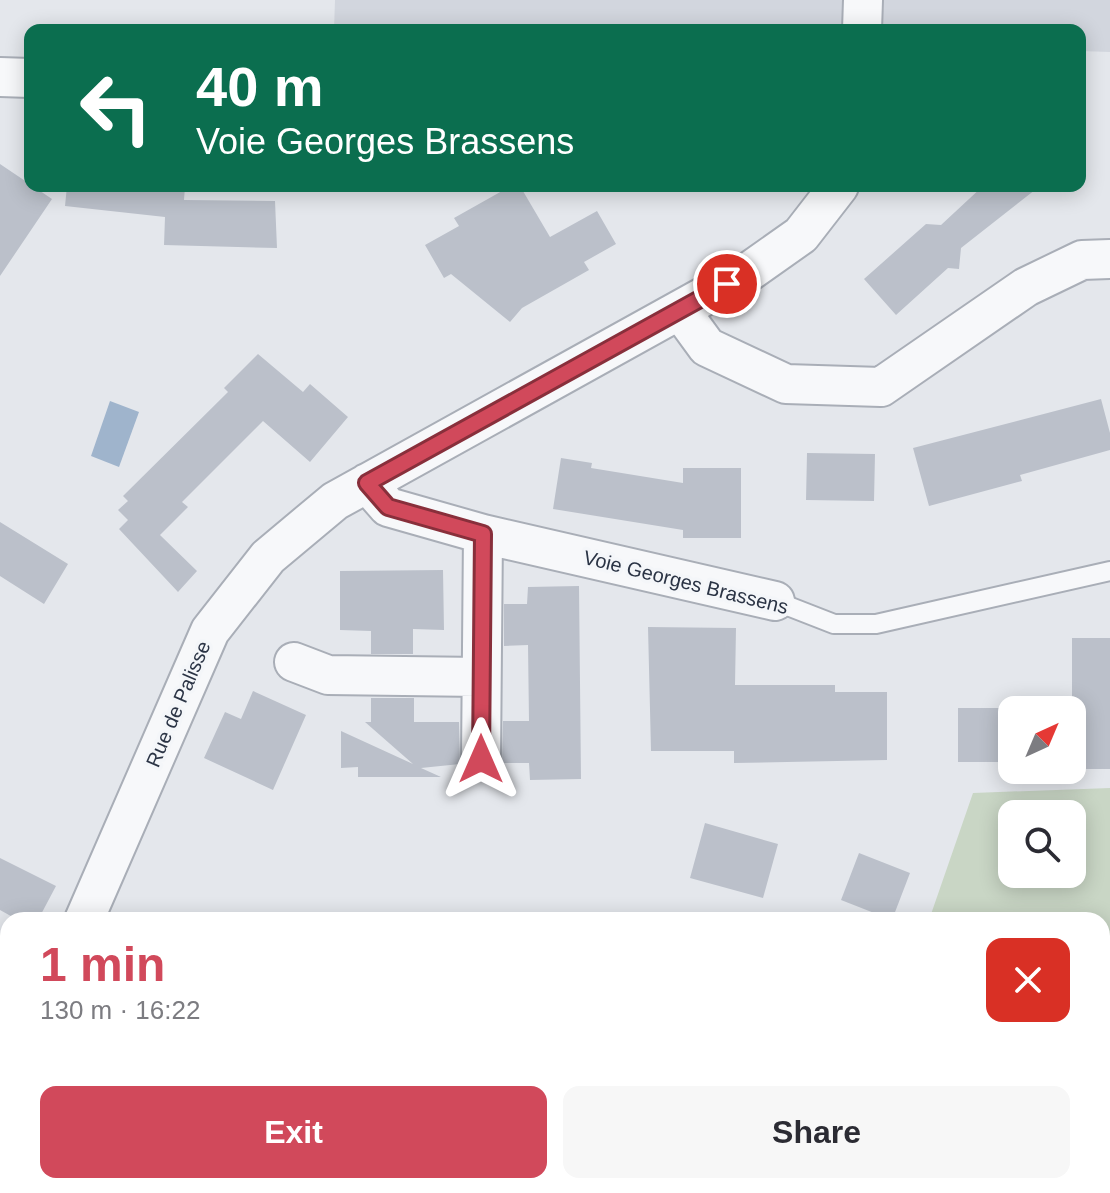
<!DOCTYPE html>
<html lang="en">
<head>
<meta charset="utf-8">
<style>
  :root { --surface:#fff; --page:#f7f7f7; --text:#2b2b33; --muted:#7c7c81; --accent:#d1495b }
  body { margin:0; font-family:Helvetica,sans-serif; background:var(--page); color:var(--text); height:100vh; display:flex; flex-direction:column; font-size:30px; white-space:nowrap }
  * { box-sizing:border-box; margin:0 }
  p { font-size:26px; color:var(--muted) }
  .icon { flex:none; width:44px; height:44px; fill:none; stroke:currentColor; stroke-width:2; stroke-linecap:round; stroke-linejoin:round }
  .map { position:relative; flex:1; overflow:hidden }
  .drawer { position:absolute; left:0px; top:912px; width:1110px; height:282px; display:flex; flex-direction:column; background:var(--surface); border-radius:24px 24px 0 0; box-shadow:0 4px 20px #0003 }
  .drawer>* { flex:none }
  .top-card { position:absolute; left:24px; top:24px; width:1062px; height:168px; border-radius:16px; box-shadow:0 4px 20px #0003; background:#0b6e4f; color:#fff; overflow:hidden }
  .needle { width:52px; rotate:44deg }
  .fabs { position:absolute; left:998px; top:696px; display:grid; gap:16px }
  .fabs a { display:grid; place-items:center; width:88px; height:88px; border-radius:16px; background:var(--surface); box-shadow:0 4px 20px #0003; font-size:40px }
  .pin { position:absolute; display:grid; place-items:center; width:68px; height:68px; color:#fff; margin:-34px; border:4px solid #fff; border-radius:50%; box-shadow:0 2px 8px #0007 }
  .me { position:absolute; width:88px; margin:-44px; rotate:0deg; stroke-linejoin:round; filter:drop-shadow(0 0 6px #0008) }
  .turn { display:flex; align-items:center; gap:28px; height:168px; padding:0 40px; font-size:36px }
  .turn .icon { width:104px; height:104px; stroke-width:2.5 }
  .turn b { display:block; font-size:56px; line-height:68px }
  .round { display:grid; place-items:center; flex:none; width:84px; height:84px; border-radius:16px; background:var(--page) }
  .summary { display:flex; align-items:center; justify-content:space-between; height:136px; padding:0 40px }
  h1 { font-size:48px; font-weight:800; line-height:60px; color:var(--accent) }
  .primary-button { display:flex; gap:16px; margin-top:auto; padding:16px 40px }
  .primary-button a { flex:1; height:92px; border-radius:16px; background:var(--accent); color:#fff; font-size:32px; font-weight:800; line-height:92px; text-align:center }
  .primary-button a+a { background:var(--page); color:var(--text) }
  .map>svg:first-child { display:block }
  .built { fill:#d2d6de }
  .green { fill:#c9d6c5; fill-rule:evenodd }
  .water { fill:#9fb4cc }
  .building { fill:#bbc0ca }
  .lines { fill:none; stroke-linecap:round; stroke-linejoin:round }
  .service-casing { stroke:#a9aeb7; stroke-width:22 }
  .minor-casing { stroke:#a9aeb7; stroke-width:42 }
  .primary-casing { stroke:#a3abb8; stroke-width:48 }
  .service { stroke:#f7f8fa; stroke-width:18 }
  .minor { stroke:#f7f8fa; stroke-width:38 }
  .primary { stroke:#fff; stroke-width:44 }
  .route-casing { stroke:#882f3b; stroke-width:20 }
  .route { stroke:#d1495b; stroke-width:14 }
  .labels { text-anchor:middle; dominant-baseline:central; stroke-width:7; stroke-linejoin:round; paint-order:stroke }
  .street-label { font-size:20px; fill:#2b3445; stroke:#f4f6f9 }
</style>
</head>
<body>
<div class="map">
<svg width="1110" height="1193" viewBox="0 0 1110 1193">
  <rect width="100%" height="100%" fill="#e4e7ec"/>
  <path class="built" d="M 335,0 L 1110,0 L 1110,52 L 1080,51 L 1080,30 L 334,30 Z"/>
  <path class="green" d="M 1110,788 L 1110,1193 L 926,1193 L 928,1186 L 1102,1186 L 1102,920 L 929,920 L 973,793 ZM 1012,814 L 1072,814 L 1072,874 L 1012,874 Z"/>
  <path class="water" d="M 110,401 L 139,412 L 119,467 L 91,456 Z"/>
  <path class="building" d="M 0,164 L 52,199 L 0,276 Z
    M 67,186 L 185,186 L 184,200 L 275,201 L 277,248 L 164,245 L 165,217 L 65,206 Z
    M 511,186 L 520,186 L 550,237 L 597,211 L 616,244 L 584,262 L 589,270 L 522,308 L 510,322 L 451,274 L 444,278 L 425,245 L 459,226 L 454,218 Z
    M 983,186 L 1040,186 L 961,248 L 959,269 L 948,268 L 896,315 L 864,279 L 926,224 L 941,225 Z
    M 258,354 L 303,392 L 310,384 L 348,417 L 310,462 L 263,421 L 182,502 L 188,507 L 160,535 L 197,571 L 178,592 L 119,529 L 128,520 L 118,510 L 128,501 L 123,496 L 228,392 L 224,388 Z
    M 1101,399 L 1110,433 L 1110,450 L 1020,475 L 1022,481 L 929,506 L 913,448 Z
    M 807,453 L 875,454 L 874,501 L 806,500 Z
    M 561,458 L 592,463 L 591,468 L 683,483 L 683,468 L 741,468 L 741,538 L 683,538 L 683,530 L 553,509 Z
    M 0,522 L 68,564 L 44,604 L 0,576 Z
    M 443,570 L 444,630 L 413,629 L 413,654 L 371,654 L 371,631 L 340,630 L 340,571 Z
    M 579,586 L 581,779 L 530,780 L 529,763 L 502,763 L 503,721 L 529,721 L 528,645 L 504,646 L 504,604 L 527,604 L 528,587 Z
    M 648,627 L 736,628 L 735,685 L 835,685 L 835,692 L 887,692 L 887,760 L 734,763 L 734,751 L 651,751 Z
    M 1072,638 L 1110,638 L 1110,769 L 1072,769 Z
    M 253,691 L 306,715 L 273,790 L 204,758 L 225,712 L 241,719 Z
    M 371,698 L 414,698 L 414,722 L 459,722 L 460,764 L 421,768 L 441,777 L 358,777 L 358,767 L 341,768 L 341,731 L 413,764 L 365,722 L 371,722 Z
    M 958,708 L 1012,708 L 1012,762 L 958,762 Z
    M 705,823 L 778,844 L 763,898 L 690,878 Z
    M 859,853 L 910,873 L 892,920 L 841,900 Z
    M 0,858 L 56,886 L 38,920 L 18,920 L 0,910 Z"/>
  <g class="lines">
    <g class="service-casing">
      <path id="service" d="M 775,601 L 834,624 L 876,624 L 1110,571"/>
    </g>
    <g class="minor-casing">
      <path id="minor" d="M 862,30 L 863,0
        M 0,77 L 30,78
        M 680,310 L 707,347 L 786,384 L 881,387 L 1026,287 L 1082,260 L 1110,259
        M 367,483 L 388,507 L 483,534 L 775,601
        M 294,662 L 328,675 L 480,677
        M 481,759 L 483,534
        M 84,920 L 210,631 L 268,557 L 335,501 L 750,271 L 801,235 L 839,186
        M 264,1193 L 267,1186
        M 578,1193 L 579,1186"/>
    </g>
    <g class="primary-casing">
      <path id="primary" d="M 0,983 L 8,987
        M 449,1186 L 465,1193"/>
    </g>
    <use href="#service" class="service"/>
    <use href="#minor" class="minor"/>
    <use href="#primary" class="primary"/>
  </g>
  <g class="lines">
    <g class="route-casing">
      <path id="route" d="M 481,759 L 483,534 L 388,507 L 367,483 L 727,284"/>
    </g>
    <use href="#route" class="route"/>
  </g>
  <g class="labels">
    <g class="street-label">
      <text transform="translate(686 582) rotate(14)">Voie Georges Brassens</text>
      <text transform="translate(178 704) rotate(-67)">Rue de Palisse</text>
    </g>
  </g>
</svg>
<div class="fabs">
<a><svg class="needle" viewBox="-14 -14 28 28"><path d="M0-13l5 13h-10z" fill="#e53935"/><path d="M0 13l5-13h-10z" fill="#7c7c81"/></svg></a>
<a><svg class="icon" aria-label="search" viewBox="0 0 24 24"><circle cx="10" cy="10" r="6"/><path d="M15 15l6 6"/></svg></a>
</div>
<div class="pin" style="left:727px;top:284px;background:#d93025"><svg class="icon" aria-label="arrive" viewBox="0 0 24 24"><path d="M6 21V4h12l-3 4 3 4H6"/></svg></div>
<svg class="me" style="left:481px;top:759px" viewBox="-20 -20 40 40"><path d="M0-17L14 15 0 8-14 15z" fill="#d1495b" stroke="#fff" stroke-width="4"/></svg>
<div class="top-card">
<div class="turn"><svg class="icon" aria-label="left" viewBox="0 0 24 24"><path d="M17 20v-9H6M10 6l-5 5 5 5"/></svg><div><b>40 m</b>Voie Georges Brassens</div></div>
</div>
<section class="drawer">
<div class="summary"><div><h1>1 min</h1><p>130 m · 16:22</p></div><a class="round" style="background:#d93025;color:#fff"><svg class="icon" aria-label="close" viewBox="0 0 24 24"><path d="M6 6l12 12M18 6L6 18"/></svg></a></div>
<div class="primary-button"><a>Exit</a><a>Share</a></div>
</section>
</div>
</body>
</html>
